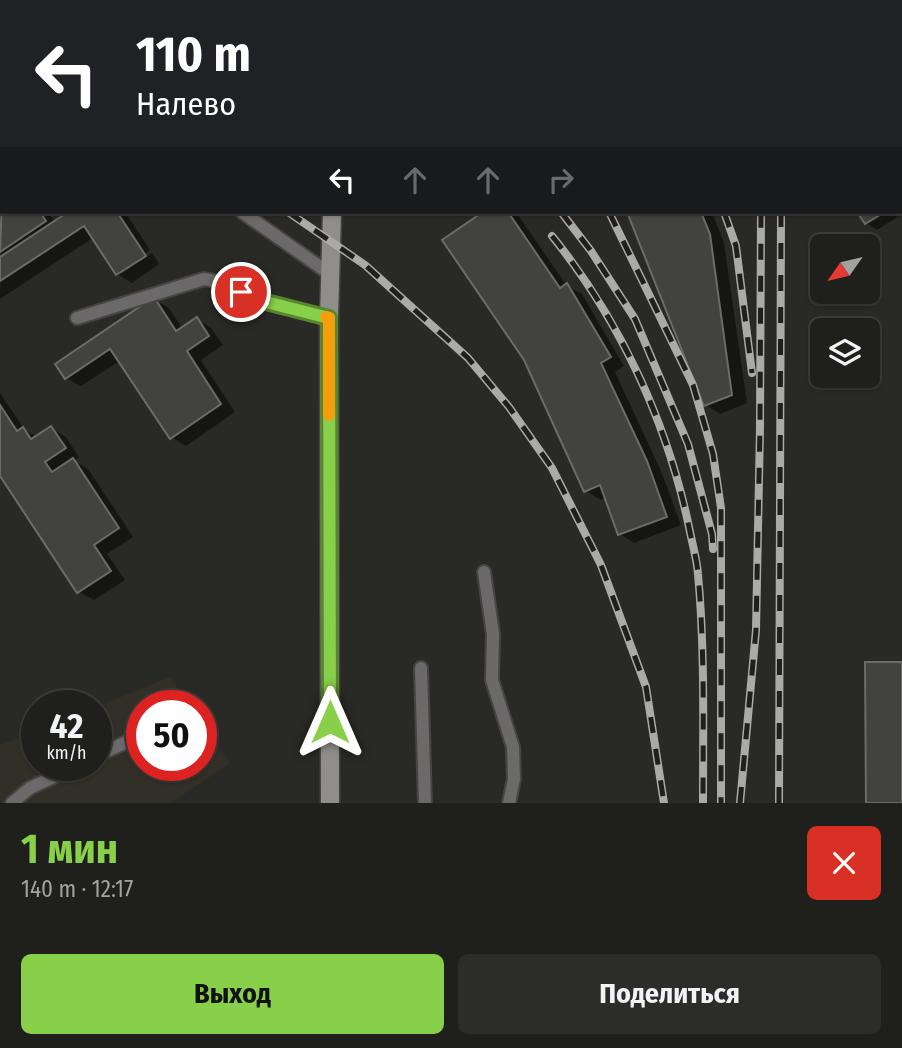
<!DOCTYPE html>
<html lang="ru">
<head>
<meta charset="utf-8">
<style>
  :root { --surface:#1f1f1c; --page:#2c2c29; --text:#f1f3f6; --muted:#a1a2a3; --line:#3c3d3b; --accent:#88cf4a }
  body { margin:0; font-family:"Fira Sans Condensed",sans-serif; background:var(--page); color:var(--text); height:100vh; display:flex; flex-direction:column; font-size:26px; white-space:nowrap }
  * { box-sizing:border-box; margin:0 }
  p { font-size:23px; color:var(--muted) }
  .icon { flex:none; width:38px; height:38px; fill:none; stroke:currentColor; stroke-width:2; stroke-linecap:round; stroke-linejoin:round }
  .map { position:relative; height:803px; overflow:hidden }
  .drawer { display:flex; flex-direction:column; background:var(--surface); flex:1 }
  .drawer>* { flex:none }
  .hud { position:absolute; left:0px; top:0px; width:903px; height:214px; box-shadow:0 2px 5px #0004,0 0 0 2px var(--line); background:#202124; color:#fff; overflow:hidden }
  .needle { width:46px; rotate:236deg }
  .fabs { position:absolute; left:810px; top:234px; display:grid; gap:14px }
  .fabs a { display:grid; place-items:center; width:70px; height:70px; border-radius:10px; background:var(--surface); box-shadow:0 2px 5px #0004,0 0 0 2px var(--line); font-size:35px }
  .speed { position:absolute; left:21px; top:690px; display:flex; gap:14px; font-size:35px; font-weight:700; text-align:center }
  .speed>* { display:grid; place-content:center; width:91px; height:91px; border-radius:50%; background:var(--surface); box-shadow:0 2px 5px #0004,0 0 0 2px var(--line); line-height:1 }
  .speed small { font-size:18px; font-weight:400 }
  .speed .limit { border:10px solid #d22; background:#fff; color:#111 }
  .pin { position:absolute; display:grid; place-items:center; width:60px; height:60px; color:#fff; margin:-30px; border:4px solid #fff; border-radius:50%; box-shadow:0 2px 7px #0007 }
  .me { position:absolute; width:77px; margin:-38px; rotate:0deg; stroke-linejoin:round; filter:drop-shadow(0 0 5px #0008) }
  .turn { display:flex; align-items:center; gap:24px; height:147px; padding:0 21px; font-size:32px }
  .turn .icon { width:91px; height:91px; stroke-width:2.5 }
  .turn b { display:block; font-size:49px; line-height:60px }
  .lanes { display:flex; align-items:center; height:66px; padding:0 21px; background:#0003; justify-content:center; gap:35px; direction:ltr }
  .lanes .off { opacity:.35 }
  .round { display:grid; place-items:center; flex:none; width:74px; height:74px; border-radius:10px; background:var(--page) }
  .overview { display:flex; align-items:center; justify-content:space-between; height:119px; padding:0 21px }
  h1 { font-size:42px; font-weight:700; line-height:52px; color:var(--accent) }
  .cta { display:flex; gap:14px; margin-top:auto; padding:14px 21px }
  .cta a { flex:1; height:80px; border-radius:10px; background:var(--accent); color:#111; font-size:28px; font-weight:700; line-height:80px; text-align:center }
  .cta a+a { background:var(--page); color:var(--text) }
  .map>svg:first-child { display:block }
  .built { fill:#312f26 }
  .shadow { fill:#0007 }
  .building { fill:#42423f; stroke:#6c6b68; stroke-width:2 }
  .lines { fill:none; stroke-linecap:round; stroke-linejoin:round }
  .lane-casing { stroke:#454542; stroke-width:16 }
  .secondary-casing { stroke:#454542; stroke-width:21 }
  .lane { stroke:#6b6969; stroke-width:12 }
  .secondary { stroke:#908d8d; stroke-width:18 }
  .rail-casing { stroke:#aaaaa8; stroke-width:8 }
  .rail { stroke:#201f1c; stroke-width:5; stroke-dasharray:16; stroke-linecap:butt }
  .route-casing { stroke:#588730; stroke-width:18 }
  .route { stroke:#88cf4a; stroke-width:12 }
  .slow { stroke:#f59e0b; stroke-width:12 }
</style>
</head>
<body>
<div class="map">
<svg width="902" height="803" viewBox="0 0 902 803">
  <rect width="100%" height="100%" fill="#292926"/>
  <path class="built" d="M 170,677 L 190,705 L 142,705 L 142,765 L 201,765 L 201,722 L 230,763 L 171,803 L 0,803 L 0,745 L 37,731 L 37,765 L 96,765 L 96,707 Z"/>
  <path class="shadow" d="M 901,171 L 902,214 L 877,230 L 866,223 L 859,212 L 901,212 Z
    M 2,200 L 2,212 L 48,212 L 55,222 L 61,219 L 52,212 L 125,212 L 150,250 L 121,270 L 121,274 L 152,253 L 159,264 L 132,283 L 117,274 L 93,238 L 0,299 Z
    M 486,212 L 516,212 L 567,286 L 582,294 L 624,366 L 615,372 L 661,471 L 681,525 L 634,543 L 620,534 L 606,497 L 601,500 L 586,491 L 526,359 L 445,240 Z
    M 628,212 L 712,212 L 724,243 L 747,403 L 720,414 L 706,405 Z
    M 154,299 L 169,308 L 183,329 L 197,319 L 211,328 L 223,345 L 201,360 L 235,412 L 186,446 L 171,437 L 120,361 L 81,386 L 66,378 Z
    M 0,393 L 25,430 L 37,437 L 51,428 L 66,437 L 79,457 L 74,461 L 88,469 L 133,537 L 107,554 L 125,580 L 94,600 L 79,592 L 0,472 Z"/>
  <path class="building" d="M 415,0 L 481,0 L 482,2 L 412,2 Z
    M 2,198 L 2,212 L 40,212 L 46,221 L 0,252 Z
    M 68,212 L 117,212 L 146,256 L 116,275 L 84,226 L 0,281 L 0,257 Z
    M 483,212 L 508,212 L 560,288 L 567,283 L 611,357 L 601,363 L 647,461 L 667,517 L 618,535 L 600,485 L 584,492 L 524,360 L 442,240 Z
    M 627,212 L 701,212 L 710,234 L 732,395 L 704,406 Z
    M 857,212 L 885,212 L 865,224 Z
    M 154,297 L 176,331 L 197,317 L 209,336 L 187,351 L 221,404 L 170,439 L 110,349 L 65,379 L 55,364 Z
    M 0,405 L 17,431 L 23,427 L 31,439 L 51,426 L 66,448 L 45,462 L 52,472 L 73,458 L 119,528 L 94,545 L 111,571 L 77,593 L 0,476 Z
    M 865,662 L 902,662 L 902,803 L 866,803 Z"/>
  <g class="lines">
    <g class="lane-casing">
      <path id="lane" d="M 118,0 L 124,2
        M 0,141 L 2,140
        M 242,212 L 330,274
        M 77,318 L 204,279 L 225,283 L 258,300 L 329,318
        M 484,572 L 493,634 L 492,680 L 513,747 L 514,779 L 509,803
        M 421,668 L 425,803
        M 96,756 L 142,735
        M 12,803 L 30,788 L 79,765"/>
    </g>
    <g class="secondary-casing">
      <path id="secondary" d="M 358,2 L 358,0
        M 330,803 L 329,318 L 332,212"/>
    </g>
    <use href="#lane" class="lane"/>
    <use href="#secondary" class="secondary"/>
    <g class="rail-casing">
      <path id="rail" d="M 282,0 L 285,2
        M 621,0 L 622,2
        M 703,0 L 704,2
        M 763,2 L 763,0
        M 782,2 L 782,0
        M 0,84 L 2,85
        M 288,212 L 365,265 L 468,358 L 509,407 L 552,468 L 601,565 L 646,687 L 664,803
        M 561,212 L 591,251 L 635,319 L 688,444 L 712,534 L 713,549
        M 609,212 L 693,385 L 713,454 L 721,508 L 721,803
        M 724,212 L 736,246 L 752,373
        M 552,236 C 620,320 667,422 689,527 C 692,543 697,559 698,574 C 705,650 703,727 703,803
        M 740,803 L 756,630 L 760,428 L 761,212
        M 779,803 L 781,212"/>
    </g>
    <use href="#rail" class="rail"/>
  </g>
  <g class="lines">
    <g class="route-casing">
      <path id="route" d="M 241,292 L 258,300 L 329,318 L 330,722"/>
    </g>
    <use href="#route" class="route"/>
    <path class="slow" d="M 326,317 L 329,318 L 329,415"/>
  </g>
</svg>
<div class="fabs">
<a><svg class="needle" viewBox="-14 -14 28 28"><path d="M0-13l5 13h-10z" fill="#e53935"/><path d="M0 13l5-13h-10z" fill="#a1a2a3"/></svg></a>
<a><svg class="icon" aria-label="layers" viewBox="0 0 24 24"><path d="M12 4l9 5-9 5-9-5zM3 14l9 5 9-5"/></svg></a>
</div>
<div class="speed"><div>42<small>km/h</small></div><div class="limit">50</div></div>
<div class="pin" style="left:241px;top:292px;background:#d93025"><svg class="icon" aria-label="arrive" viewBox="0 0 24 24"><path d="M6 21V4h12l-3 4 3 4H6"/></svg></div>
<svg class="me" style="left:330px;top:722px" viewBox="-20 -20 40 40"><path d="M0-17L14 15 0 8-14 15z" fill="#88cf4a" stroke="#fff" stroke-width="4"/></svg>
<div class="hud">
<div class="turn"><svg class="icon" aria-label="left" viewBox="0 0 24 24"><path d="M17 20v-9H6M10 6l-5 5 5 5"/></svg><div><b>110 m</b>Налево</div></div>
<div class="lanes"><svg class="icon" aria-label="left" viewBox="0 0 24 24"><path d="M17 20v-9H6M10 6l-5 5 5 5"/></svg><svg class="icon off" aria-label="ahead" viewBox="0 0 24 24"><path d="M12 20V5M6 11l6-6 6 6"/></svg><svg class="icon off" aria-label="ahead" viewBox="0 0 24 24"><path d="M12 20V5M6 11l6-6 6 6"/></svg><svg class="icon off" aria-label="right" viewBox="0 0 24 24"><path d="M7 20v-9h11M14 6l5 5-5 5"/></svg></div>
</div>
</div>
<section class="drawer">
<div class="overview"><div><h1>1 мин</h1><p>140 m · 12:17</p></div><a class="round" style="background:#d93025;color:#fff"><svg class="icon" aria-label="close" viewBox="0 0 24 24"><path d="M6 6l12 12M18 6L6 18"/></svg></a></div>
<div class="cta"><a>Выход</a><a>Поделиться</a></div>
</section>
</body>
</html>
